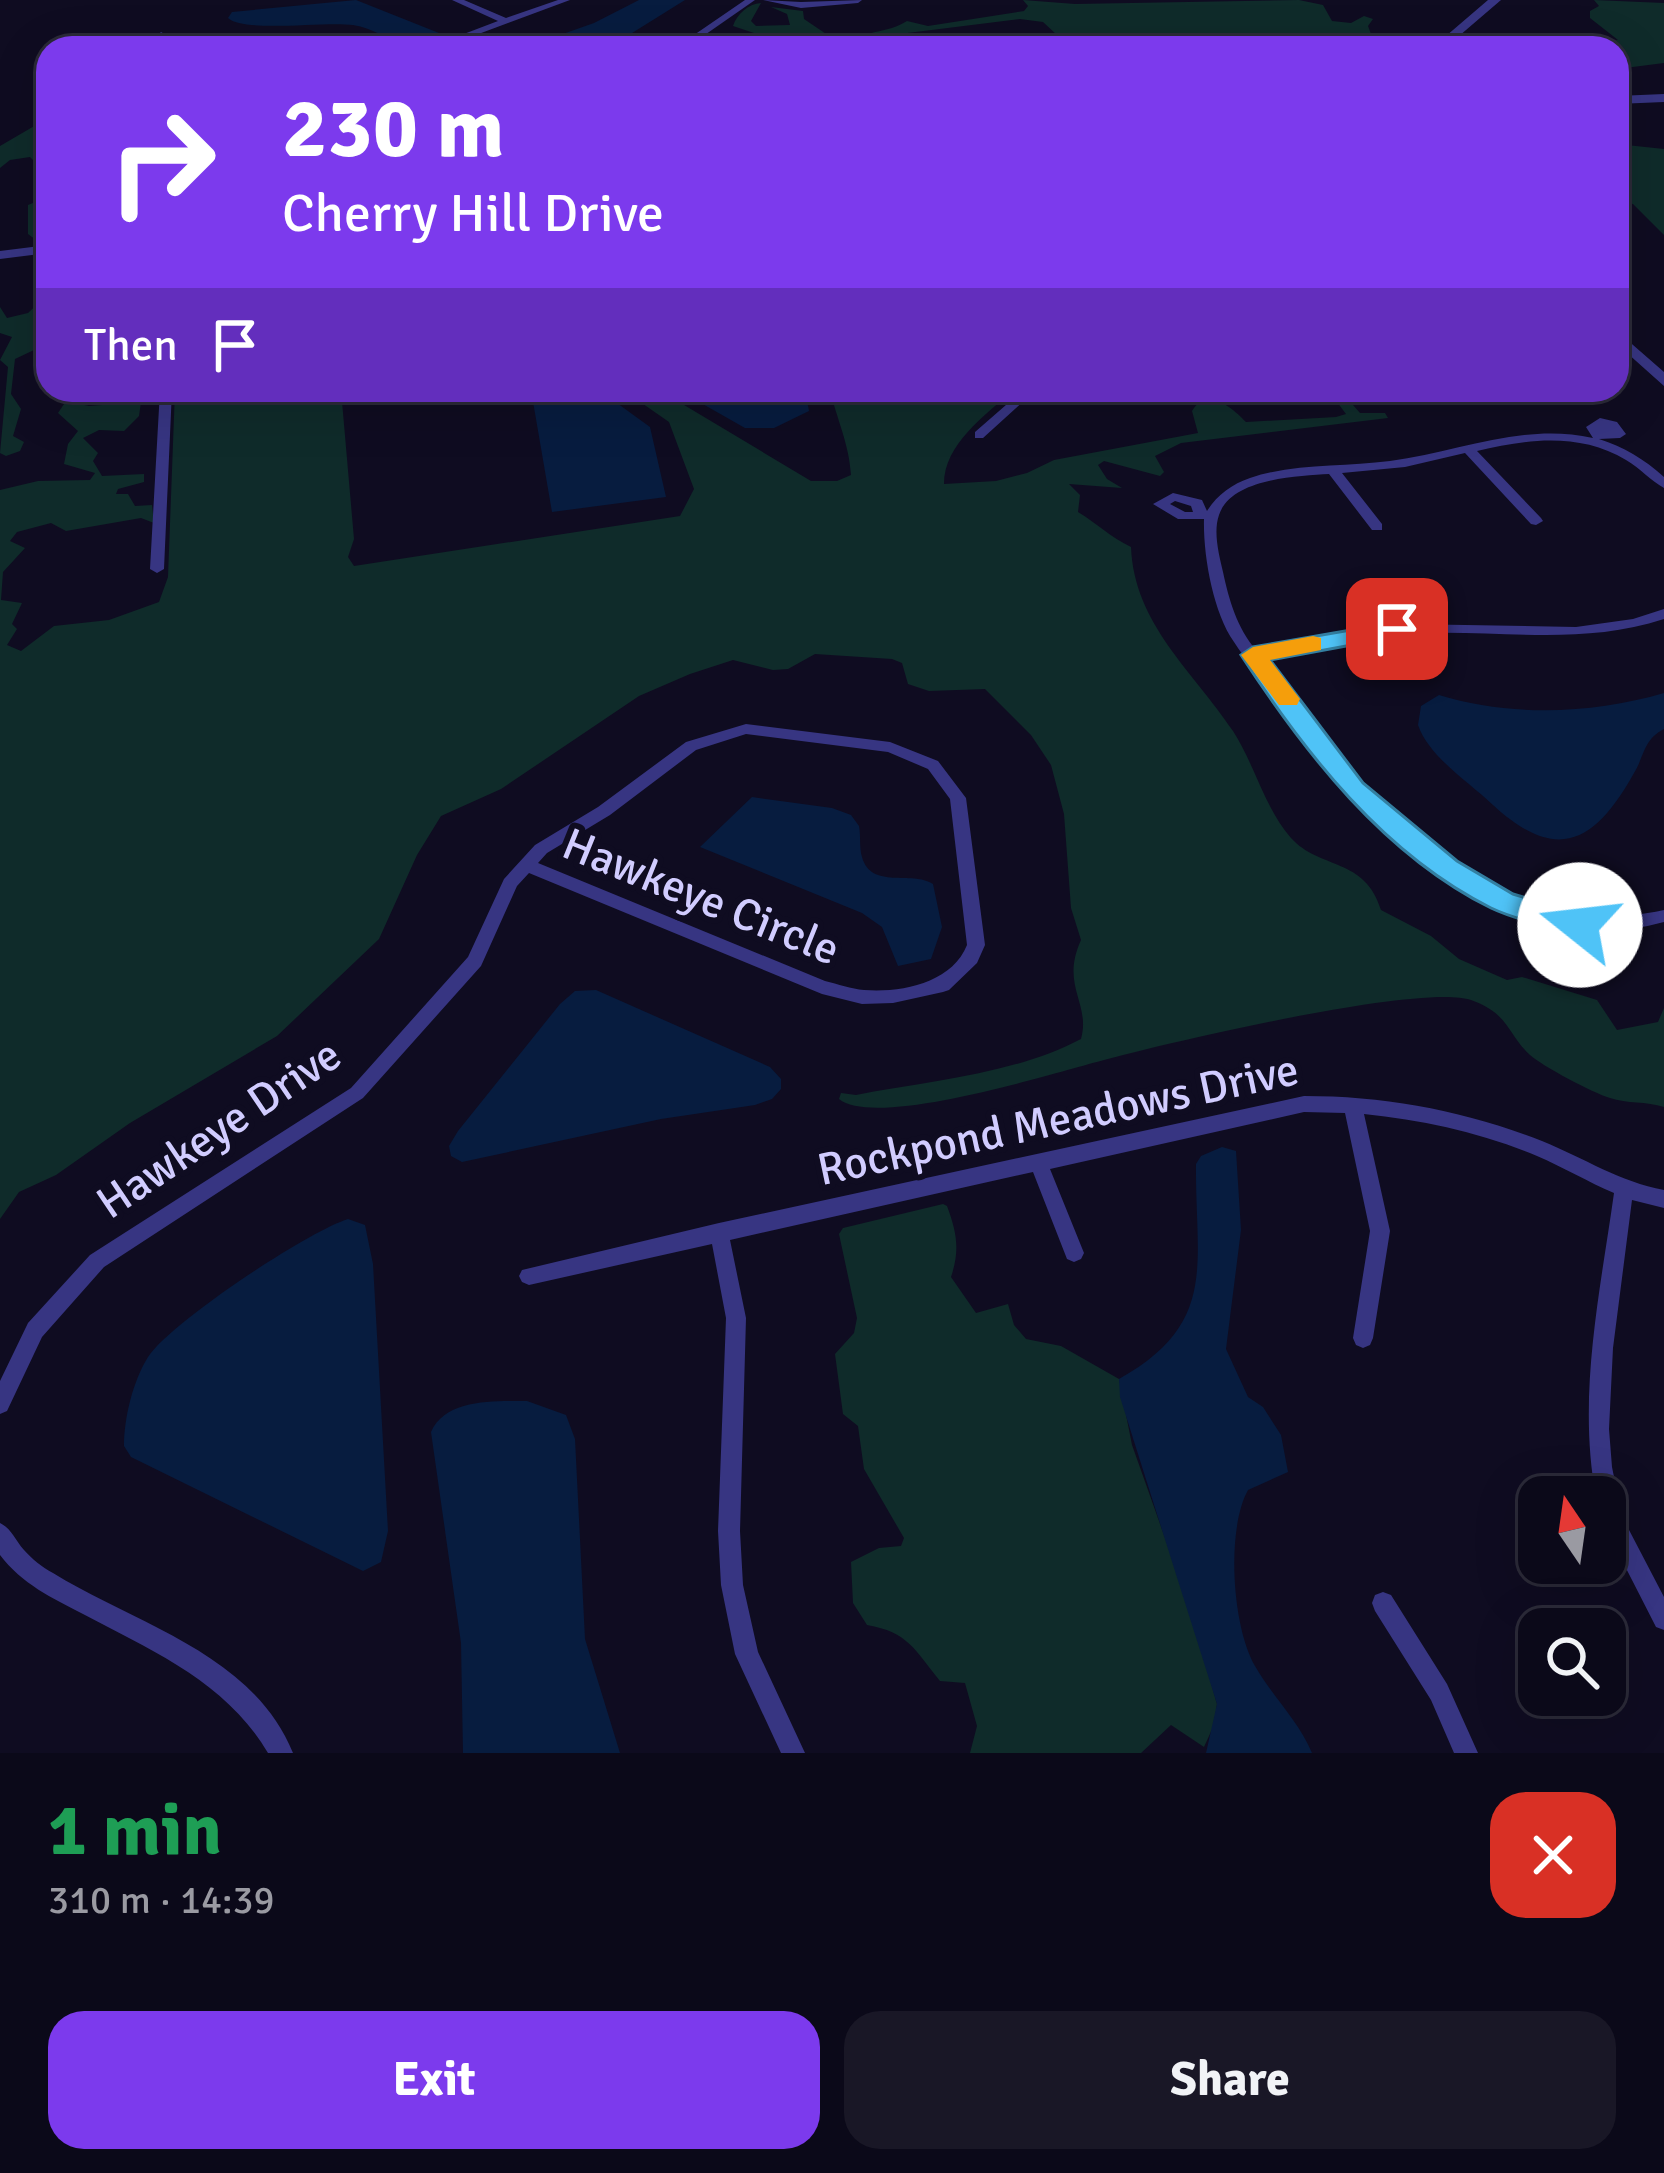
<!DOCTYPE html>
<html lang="en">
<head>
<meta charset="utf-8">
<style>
  :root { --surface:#0b0919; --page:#191726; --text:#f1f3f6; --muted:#9a9aa2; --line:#2b2a38; --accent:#7c3aed }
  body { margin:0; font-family:Signika,sans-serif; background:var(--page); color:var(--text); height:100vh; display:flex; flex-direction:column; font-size:45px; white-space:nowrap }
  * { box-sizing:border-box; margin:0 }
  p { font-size:39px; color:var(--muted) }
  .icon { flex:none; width:66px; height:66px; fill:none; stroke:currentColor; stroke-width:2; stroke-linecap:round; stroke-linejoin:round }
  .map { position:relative; height:1753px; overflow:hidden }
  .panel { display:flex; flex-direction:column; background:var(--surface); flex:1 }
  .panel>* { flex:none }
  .banner { position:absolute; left:36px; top:36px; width:1593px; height:366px; border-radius:36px; box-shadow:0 12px 48px #0002,0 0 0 3px var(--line); background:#7c3aed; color:#fff; overflow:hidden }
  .needle { width:78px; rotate:347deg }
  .buttons { position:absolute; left:1518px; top:1476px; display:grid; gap:24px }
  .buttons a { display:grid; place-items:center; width:108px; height:108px; border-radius:24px; background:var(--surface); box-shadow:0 12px 48px #0002,0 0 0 3px var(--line); font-size:60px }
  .pin { position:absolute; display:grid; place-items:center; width:102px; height:102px; color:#fff; margin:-51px; border-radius:24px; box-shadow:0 6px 18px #0006 }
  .me { position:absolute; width:132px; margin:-66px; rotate:286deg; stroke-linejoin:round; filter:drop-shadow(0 0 9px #0008) }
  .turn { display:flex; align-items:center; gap:42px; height:252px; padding:0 48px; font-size:54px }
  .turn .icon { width:156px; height:156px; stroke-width:2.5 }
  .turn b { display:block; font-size:84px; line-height:102px }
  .then { display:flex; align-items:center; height:114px; padding:0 48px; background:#0003; gap:24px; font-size:45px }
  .round { display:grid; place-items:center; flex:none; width:126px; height:126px; border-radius:36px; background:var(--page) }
  .summary { display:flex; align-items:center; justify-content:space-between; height:204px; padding:0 48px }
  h1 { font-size:72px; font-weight:800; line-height:90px; color:#1e9e55 }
  .primary-button { display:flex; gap:24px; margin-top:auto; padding:24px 48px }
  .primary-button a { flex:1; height:138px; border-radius:36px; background:var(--accent); color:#fff; font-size:48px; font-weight:800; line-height:138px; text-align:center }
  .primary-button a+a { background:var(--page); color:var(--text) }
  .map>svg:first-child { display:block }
  .green { fill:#0f2b2a }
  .water { fill:#071c3f }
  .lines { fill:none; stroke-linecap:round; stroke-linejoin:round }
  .minor { fill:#373582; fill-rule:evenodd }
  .tertiary { fill:#373582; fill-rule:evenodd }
  .route { fill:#4fc3f7; stroke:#337fa1; stroke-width:3 }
  .slow { fill:#f59e0b }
  .labels { text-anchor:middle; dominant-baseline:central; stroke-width:12; stroke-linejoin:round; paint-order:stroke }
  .street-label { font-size:45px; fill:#d1ccff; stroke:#0f0c21 }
</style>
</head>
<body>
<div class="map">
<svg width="1664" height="1753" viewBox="0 0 1664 1753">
  <rect width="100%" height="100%" fill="#0f0c21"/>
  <path class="green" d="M 1023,0 L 1075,4 L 1299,0 L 1323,5 L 1332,21 L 1351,23 L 1364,16 L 1373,19 L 1368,26 L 1371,34 L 1397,48 L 1336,36 L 1325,44 L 1327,48 L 1071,48 L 1043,22 L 1020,19 L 859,39 C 873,29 888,33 907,21 L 928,26 L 1024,11 L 1028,6 Z
    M 1594,0 L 1664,3 L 1664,63 L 1617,69 L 1617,48 L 1568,48 L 1579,41 L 1618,40 L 1590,18 L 1590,11 L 1599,6 Z
    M 761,3 L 751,21 L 756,26 L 790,25 L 787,14 L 771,7 L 803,11 L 804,19 L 835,40 L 823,48 C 796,25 770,36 738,42 L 754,33 L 733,26 C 737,14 748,4 761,3 Z
    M 48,118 L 48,242 L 40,243 L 28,234 L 28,205 L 45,198 L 38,186 L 45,172 L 30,157 L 10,160 L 0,168 L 0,146 Z
    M 1617,144 L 1664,149 L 1664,235 L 1633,204 L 1617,202 Z
    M 48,294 L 48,319 L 33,324 L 48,335 L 48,351 L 34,350 L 15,359 L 11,394 L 21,409 L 13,436 L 24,442 L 20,451 L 6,456 L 0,453 L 8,367 L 0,360 L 12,337 L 0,333 L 0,307 L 7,318 L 28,313 Z
    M 175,390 L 341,390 L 354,539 L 348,557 L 354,566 L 680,516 L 694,489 L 669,422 L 623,390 L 659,390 L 811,481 L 837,481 L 851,475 C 849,443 837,420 830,390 L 1013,390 C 985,416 944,444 944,484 L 996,481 L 1027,473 L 1054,460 L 1198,433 L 1192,411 C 1206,386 1232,407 1246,422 L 1336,417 L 1346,414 L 1328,390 L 1340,390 L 1360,413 L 1385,413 L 1388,418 L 1181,443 L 1155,456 L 1164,472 L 1160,476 L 1104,461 L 1098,465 L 1107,479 L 1122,488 L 1069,484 L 1080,495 L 1078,512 C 1098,524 1110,537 1131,547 C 1134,624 1193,671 1233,731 C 1255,765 1264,807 1291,838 C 1320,870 1365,857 1381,910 L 1431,936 L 1459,959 L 1507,980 L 1522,977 L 1597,1000 L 1617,1030 L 1658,1022 L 1664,1008 L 1664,1107 C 1646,1101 1627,1104 1610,1098 C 1593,1093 1542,1066 1530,1055 C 1507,1034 1510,1014 1471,1000 C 1421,983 1167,1043 1104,1060 C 1054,1073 876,1129 839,1099 L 841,1093 L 856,1095 C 928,1081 1015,1074 1081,1039 C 1091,1003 1060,986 1081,940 L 1071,908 L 1064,814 L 1051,765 L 1031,735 L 985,689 L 929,691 L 908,684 L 902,663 L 892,659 L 815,654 L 788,669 L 773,670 L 733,660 L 690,674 L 639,696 L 501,789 L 441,816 L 417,855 L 379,939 L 277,1036 L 130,1123 L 56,1175 L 19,1192 L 0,1219 L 0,490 L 38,481 L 90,480 L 95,473 L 64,464 L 68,444 L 78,431 L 58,413 L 66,401 L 89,406 L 141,402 L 139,416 L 124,431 L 99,430 L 83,438 L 98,453 L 93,461 L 102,476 L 144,474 L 144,482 L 118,489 L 116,494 L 128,494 L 135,506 L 152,505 L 154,523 L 141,518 L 66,531 L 51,523 L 17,532 L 10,541 L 25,548 L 3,572 L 1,600 L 22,603 L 12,624 L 17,629 L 7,645 L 21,651 L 54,626 L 109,620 L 159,602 L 168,577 Z
    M 943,1204 L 947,1206 C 957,1233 960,1250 951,1277 L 976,1313 L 1008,1304 L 1014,1325 L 1026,1339 L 1061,1346 L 1119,1379 L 1132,1445 L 1191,1611 L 1217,1704 L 1214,1725 L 1204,1747 L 1171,1725 L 1141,1753 L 970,1753 L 977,1726 L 965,1683 L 940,1681 C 915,1650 908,1632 867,1625 L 853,1603 L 851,1562 L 879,1548 L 901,1546 L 904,1538 L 864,1469 L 858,1426 L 843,1414 L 835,1354 L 854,1333 L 857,1318 L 839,1234 L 843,1228 Z"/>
  <path class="water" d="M 356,0 L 439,33 L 407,46 C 389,40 373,28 353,25 C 324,21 244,33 228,18 L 232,12 Z
    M 639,0 L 685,0 L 608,48 L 523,48 L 594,23 Z
    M 531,390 L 599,390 L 650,427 L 666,497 L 552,512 Z
    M 678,390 L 805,390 L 809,411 L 774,428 L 745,428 Z
    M 1664,693 L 1664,729 C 1643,740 1645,755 1634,773 C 1595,843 1557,864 1493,805 C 1469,782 1429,757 1418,725 L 1421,706 L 1439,695 C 1510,717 1593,714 1664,693 Z
    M 752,797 L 832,808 L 851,815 L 859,826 C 861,836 859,847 862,857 C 871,890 912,870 933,884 L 942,927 L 931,959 L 898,966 L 882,927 L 862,913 L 700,847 Z
    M 596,990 L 770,1067 L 781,1079 L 781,1089 L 772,1099 L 755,1105 L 661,1119 L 462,1162 L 451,1156 L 449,1146 L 458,1131 L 560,1004 L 575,991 Z
    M 1222,1147 L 1236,1151 L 1241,1230 L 1226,1349 L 1248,1397 L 1263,1407 L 1281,1435 L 1288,1472 L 1248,1490 C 1226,1530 1232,1626 1255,1666 C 1272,1696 1298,1720 1312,1753 L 1206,1753 L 1217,1704 L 1120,1397 L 1119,1379 C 1219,1323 1195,1264 1196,1164 L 1201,1156 Z
    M 348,1219 L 365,1225 L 373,1264 L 388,1531 L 381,1562 L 363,1571 L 131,1457 L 124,1446 C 124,1418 133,1381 148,1357 C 171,1322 307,1232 348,1219 Z
    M 527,1401 L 566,1415 L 575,1439 L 585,1639 L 620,1753 L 463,1753 L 461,1643 L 431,1432 C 446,1398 495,1401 527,1401 Z"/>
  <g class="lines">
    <path class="minor" d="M 452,0 L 464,0 L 506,18 L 558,0 L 570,0 L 441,48 L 427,48 L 498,21 Z
      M 745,0 L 755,0 L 686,48 L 675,48 Z
      M 763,0 L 801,2 L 862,0 L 858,3 L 801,8 Z
      M 161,32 L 166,35 L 157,48 L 147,48 Z
      M 303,45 L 307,46 L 309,48 L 298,48 Z
      M 160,390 L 172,390 L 164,569 L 157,573 L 150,569 Z
      M 1023,390 L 1036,390 L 983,438 L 975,438 L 975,432 Z
      M 1600,418 L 1617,422 L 1626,434 L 1620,438 L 1599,439 C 1624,447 1644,459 1664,477 L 1664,488 C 1651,481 1640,468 1626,460 C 1580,432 1526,439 1477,451 L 1541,518 L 1543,521 L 1536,525 L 1531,524 L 1465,453 L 1405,467 L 1342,473 L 1382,524 L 1382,530 L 1372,530 L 1329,474 C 1298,476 1231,478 1219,515 C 1213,532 1219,555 1223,572 C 1229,600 1237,628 1256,650 L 1361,630 L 1405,624 L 1576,627 L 1633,619 L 1664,609 L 1664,619 C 1583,645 1510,631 1427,633 C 1371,634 1317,648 1263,658 C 1292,694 1315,734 1345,769 C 1364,793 1390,811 1413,830 C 1496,897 1555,933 1664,910 L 1664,922 C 1640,928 1617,933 1592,932 C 1518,928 1454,881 1399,836 C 1378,818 1355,802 1337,781 C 1315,756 1298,727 1278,700 C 1264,680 1247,662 1234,642 C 1213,612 1203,555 1204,519 L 1178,519 L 1153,504 L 1173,493 L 1202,500 L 1207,511 C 1217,495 1232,484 1250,478 C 1295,463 1344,467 1390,461 C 1459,452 1523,422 1593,438 L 1586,427 ZM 1175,501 L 1191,506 L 1193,512 L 1185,512 L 1170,504 Z
      M 746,724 L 890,742 L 938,761 L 966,798 L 985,945 L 977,963 L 949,990 L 943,992 L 893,1003 L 862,1004 L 822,994 L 529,873 L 517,886 L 481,966 L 363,1098 L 104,1267 L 42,1337 L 7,1411 L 0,1414 L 0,1381 L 28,1323 L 90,1255 L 351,1088 L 468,957 L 504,879 L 535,845 L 598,807 L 686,742 ZM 746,734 L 888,752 L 928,769 L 950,799 L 967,945 C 952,983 901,993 864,990 C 851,989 838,984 825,981 L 538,863 L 547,853 L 610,815 L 696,750 Z
      M 1304,1096 C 1387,1096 1465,1111 1542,1141 C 1584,1158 1620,1182 1664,1190 L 1664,1208 L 1632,1200 L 1613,1348 L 1609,1429 L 1612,1467 L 1619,1502 L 1628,1528 L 1664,1597 L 1664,1630 L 1656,1627 L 1608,1533 L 1605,1525 L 1605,1497 L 1596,1497 C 1577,1396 1600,1293 1614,1193 C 1588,1182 1563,1167 1537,1156 C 1482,1133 1424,1120 1364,1114 L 1390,1231 L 1373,1338 L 1370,1345 L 1363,1348 L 1356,1345 L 1353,1338 L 1370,1231 L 1345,1113 L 1304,1112 L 1050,1169 L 1084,1253 L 1081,1259 L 1074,1262 L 1067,1259 L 1033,1172 L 730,1240 L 746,1318 L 740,1531 L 743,1585 L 758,1652 L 805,1753 L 781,1753 L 735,1654 L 721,1585 L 718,1531 L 726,1318 L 712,1244 L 529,1285 L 522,1282 L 519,1276 L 522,1270 L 719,1223 Z
      M 0,1523 C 12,1529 15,1540 24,1550 C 32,1559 42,1567 53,1573 C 137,1625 252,1653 293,1753 L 268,1753 C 226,1682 153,1651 83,1614 C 52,1598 22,1584 0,1555 Z
      M 1383,1592 L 1391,1595 L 1447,1684 L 1478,1753 L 1454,1753 L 1431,1700 L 1375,1611 L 1372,1603 L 1375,1595 Z"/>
    <path class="tertiary" d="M 1488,0 L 1501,0 L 1445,48 L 1432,48 Z
      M 1664,94 L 1664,102 L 1617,104 L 1617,96 Z
      M 48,245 L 48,253 L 0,259 L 0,251 Z
      M 1617,331 L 1664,372 L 1664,386 L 1617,344 Z"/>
  </g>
  <path class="route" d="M 1397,622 L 1406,624 L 1406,635 L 1270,660 L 1363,783 L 1457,861 L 1513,894 L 1589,917 L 1593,925 L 1589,933 L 1580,936 C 1551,927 1518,921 1491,908 C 1384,855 1305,753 1241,655 L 1253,647 Z"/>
  <path class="slow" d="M 1313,636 L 1321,638 L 1321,650 L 1270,660 L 1300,699 L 1297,705 L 1279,705 L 1241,655 L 1253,647 Z"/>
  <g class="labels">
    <g class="street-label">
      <text transform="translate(701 897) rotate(22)">Hawkeye Circle</text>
      <text transform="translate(1058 1120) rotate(-12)">Rockpond Meadows Drive</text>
      <text transform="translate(219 1129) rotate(-34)">Hawkeye Drive</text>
    </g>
  </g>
</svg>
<div class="buttons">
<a><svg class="needle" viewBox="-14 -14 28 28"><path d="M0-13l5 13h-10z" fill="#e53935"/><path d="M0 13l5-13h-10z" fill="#9a9aa2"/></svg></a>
<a><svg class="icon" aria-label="search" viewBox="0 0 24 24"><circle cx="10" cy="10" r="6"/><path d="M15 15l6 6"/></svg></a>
</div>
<div class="pin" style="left:1397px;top:629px;background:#d93025"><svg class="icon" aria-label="arrive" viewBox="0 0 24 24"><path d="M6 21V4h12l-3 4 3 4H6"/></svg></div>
<svg class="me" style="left:1580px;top:925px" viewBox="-20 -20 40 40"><circle r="19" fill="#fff"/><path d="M0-13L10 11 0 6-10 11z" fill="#4fc3f7"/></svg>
<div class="banner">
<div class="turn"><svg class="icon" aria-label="right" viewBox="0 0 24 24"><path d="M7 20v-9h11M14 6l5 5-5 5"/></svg><div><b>230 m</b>Cherry Hill Drive</div></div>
<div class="then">Then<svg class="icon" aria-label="arrive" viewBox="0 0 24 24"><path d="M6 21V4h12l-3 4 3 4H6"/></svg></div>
</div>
</div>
<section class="panel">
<div class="summary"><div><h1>1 min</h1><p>310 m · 14:39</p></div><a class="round" style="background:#d93025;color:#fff"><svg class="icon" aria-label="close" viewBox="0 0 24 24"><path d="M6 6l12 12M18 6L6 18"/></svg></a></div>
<div class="primary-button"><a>Exit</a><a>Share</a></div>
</section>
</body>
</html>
